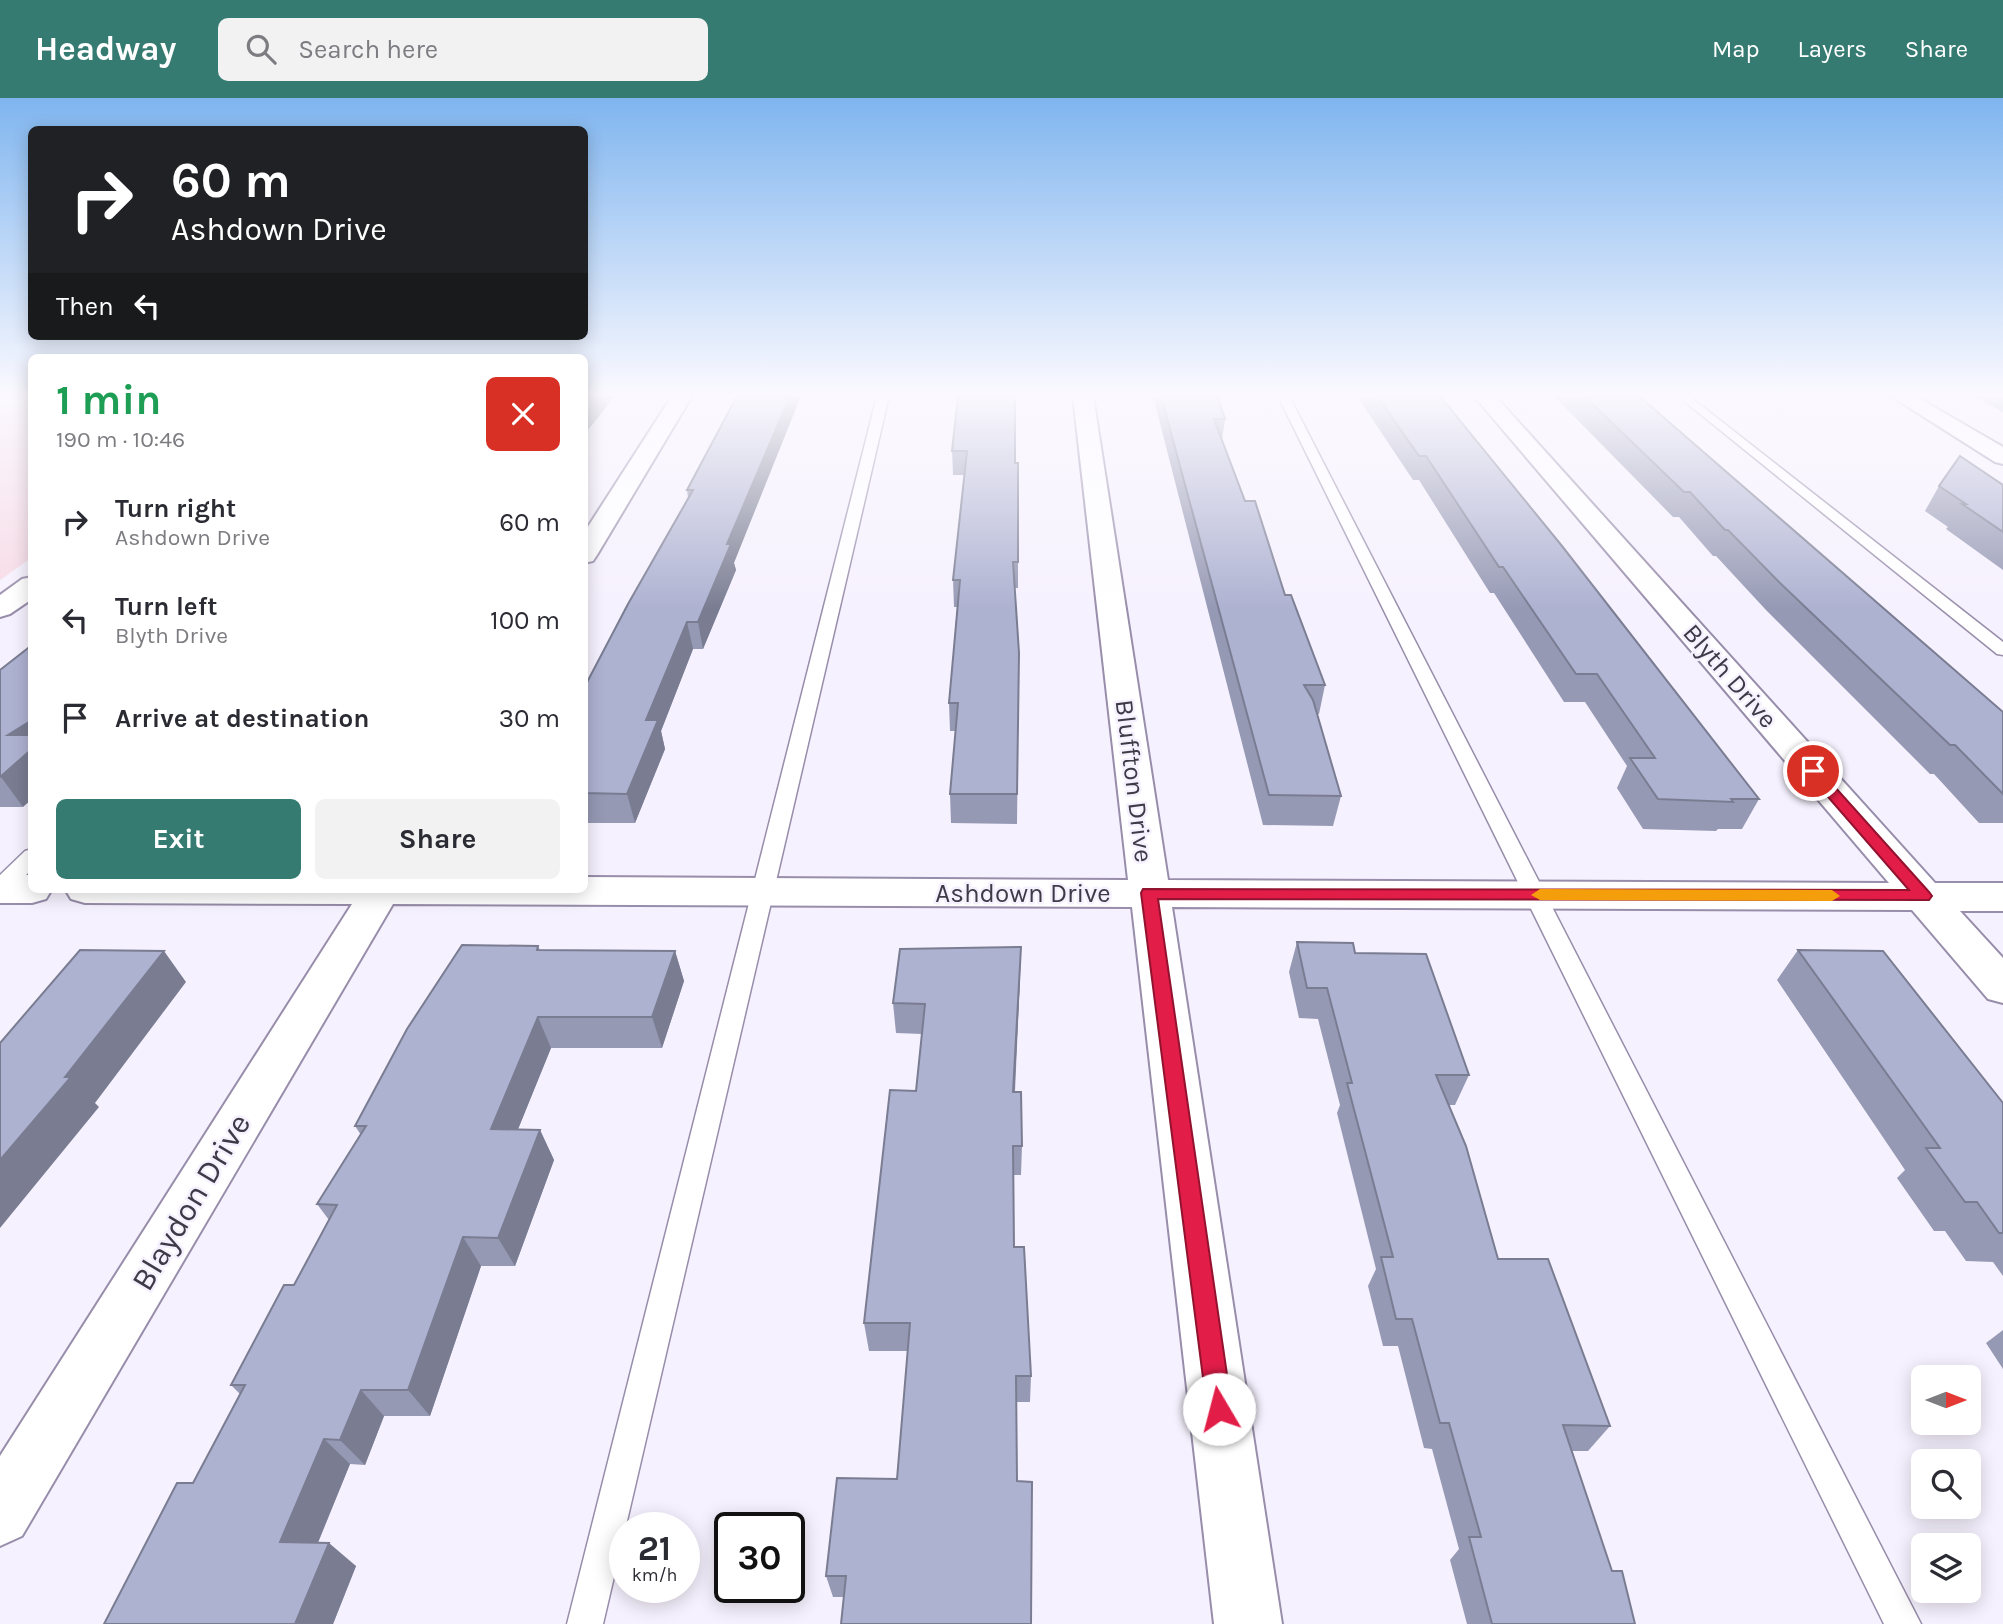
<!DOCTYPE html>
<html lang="en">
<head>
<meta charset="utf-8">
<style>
  :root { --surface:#fff; --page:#f2f2f3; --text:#2b2b33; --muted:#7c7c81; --accent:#367b71 }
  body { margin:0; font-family:Karla,sans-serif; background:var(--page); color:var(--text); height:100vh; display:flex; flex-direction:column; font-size:26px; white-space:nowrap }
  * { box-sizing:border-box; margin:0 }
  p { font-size:23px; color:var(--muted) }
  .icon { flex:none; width:38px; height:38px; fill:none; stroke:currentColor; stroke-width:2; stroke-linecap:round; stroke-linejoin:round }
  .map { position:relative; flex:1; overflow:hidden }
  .side { position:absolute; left:28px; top:256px; width:560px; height:539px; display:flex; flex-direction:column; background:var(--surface); border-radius:10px; box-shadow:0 4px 18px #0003 }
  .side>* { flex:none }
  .top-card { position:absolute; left:28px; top:28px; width:560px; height:214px; border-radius:10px; box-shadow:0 4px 18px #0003; background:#202124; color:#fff; overflow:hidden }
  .needle { width:46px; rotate:90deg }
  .controls { position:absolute; left:1911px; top:1267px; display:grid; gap:14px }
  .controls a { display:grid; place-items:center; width:70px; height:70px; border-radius:10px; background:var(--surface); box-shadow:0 4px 18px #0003; font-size:35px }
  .speed { position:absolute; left:609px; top:1414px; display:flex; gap:14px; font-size:35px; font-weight:700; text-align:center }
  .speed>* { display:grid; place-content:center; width:91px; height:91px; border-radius:50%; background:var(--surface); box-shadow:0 4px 18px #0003; line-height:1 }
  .speed small { font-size:18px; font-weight:400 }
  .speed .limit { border:4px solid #111; border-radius:10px; background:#fff; color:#111 }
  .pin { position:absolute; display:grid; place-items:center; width:60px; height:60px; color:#fff; margin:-30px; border:4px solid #fff; border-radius:50%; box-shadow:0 2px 7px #0007 }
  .me { position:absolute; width:77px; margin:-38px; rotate:352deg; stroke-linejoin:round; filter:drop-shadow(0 0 5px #0008) }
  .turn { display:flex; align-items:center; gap:24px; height:147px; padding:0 28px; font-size:32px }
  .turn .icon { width:91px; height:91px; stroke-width:2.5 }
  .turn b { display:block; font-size:49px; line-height:60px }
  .then { display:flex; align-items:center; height:66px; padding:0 28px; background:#0003; gap:14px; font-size:26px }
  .round { display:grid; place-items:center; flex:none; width:74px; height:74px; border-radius:10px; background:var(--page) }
  .headline { display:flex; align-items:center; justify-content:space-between; height:119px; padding:0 28px }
  h1 { font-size:42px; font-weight:700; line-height:52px; color:#1e9e55 }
  .primary-button { display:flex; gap:14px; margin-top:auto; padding:14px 28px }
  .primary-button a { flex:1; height:80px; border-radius:10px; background:var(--accent); color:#fff; font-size:28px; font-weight:700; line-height:80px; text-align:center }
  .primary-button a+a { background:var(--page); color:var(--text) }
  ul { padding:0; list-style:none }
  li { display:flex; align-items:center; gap:21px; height:98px; padding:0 28px }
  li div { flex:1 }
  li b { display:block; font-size:26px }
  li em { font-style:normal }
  header { display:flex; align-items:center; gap:42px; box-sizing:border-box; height:98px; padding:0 35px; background:var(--accent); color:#fff }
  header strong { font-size:33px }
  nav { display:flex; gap:38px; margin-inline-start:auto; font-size:24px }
  .search { width:490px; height:63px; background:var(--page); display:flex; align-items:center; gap:18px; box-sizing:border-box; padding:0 24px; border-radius:10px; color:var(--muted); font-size:26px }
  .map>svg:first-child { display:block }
  .green { fill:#f7dae6 }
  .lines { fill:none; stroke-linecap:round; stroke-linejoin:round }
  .service-casing { stroke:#988daa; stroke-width:3 }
  .minor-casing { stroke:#988daa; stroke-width:4 }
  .tertiary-casing { stroke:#988daa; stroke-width:4 }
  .service { fill:#fff; fill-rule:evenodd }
  .minor { fill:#fff; fill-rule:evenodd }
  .tertiary { fill:#fff; fill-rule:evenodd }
  .wall { fill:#9699b4 }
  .shaded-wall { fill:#7a7d92 }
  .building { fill:#aeb2d1; stroke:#7a7d92; stroke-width:2 }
  .route { fill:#e11d48; stroke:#92132f; stroke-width:2 }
  .slow { fill:#f59e0b }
  .labels { text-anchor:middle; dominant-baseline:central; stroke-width:5; stroke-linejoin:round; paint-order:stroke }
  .street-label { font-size:26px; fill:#3e3a46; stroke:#f6f1fe }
  .near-street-label { font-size:32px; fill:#3e3a46; stroke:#f6f1fe }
</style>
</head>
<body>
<header>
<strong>Headway</strong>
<div class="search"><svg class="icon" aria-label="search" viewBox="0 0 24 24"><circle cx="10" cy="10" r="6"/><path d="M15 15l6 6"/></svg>Search here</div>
<nav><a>Map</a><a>Layers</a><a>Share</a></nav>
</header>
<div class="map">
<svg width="2003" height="1526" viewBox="0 0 2003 1526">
  <rect width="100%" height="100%" fill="#f6f1fe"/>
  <path class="green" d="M 0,298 L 32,298 L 31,460 L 0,482 Z"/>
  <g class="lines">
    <g class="service-casing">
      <path id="service" d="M 877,298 L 889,298 L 603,1526 L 567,1526 Z
        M 1278,298 L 1289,298 L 1921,1526 L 1884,1526 Z
        M 1678,298 L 1689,298 L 2003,544 L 2003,557 L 1997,556 Z
        M 32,751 L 32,771 L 8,795 L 0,797 L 0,777 L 25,753 Z"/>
    </g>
    <g class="minor-casing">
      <path id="minor" d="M 672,298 L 692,298 L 597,457 L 593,463 L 584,465 L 584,435 Z
        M 1073,298 L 1093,298 L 1168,782 L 1889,785 L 1474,298 L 1495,298 L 1935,785 L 2003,785 L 2003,813 L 1960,813 L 2003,860 L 2003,905 L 1988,901 L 1912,812 L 1172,809 L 1282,1526 L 1214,1526 L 1132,809 L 393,806 L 22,1438 L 0,1448 L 0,1358 L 352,806 L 85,805 L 71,801 L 65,791 L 584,791 L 584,779 L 1128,782 Z
        M 32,479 L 32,501 L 10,516 L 0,519 L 0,497 L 22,481 Z
        M 0,777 L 32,777 L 32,791 L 52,791 L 46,801 L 32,805 L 0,805 Z"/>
    </g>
    <g class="tertiary-casing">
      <path id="tertiary" d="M 1891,298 L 1915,298 L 2003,349 L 2003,366 L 1995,364 Z"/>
    </g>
    <use href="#service" class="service"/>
    <use href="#minor" class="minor"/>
    <use href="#tertiary" class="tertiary"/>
  </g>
  <path class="wall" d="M 737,298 L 734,465 L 736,472 L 703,551 L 693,551 L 661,633 L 665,651 L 635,725 L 584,725 L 584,590 L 688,400 L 687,392 Z
    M 1153,298 L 1217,298 L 1225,321 L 1222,342 L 1245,403 L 1325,587 L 1319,616 L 1317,616 L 1341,698 L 1333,728 L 1263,727 Z
    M 1357,298 L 1440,298 L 1759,701 L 1742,731 L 1718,731 L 1716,733 L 1643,731 L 1617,690 L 1627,668 L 1585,604 L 1564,604 L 1494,495 L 1490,495 L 1419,382 L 1413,382 Z
    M 1554,298 L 1639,298 L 2003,614 L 2003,725 L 1979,725 L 1934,676 L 1930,676 L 1766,512 L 1716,458 L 1713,458 L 1679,419 L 1673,419 Z
    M 1973,298 L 2003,298 L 2003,314 Z
    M 1015,339 L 1018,464 L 1018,490 L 1015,490 L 1019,555 L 1017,726 L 951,725 L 950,696 L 956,633 L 950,633 L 949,605 L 957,509 L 954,509 L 953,482 L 964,377 L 953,377 L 952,353 Z
    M 2003,387 L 2003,472 L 1946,431 L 1948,429 L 1925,413 L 1939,388 Z
    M 0,572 L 23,709 L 0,709 Z
    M 1297,844 L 1355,855 L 1469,977 L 1455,1007 L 1449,1007 L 1498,1161 L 1610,1328 L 1588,1353 L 1572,1353 L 1612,1473 L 1635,1526 L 1467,1526 L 1450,1462 L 1459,1451 L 1432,1351 L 1424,1350 L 1398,1248 L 1383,1248 L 1368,1188 L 1376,1171 L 1337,1015 L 1340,1007 L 1318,921 L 1299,920 L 1289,874 Z
    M 538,848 L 540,852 L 675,853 L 684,883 L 662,950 L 551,950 L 518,1031 L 540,1032 L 554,1062 L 515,1168 L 481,1168 L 430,1318 L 384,1318 L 365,1367 L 350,1366 L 318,1445 L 356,1468 L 333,1526 L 104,1526 L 193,1385 L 240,1296 L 231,1287 L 294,1187 L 329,1122 L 317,1106 L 361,1037 L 355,1028 Z
    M 1798,852 L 2003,1005 L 2003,1178 L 1993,1164 L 1966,1163 L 1945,1133 L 1934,1133 L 1897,1080 L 1905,1072 L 1777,882 Z
    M 1020,880 L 1015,994 L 1022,1048 L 1021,1077 L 1013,1077 L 1014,1149 L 1031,1278 L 1030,1304 L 1016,1304 L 844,1499 L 833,1499 L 826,1478 L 897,1381 L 908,1253 L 869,1253 L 864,1225 L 916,993 L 922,936 L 896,935 L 893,905 Z
    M 2003,1232 L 2003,1271 L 1986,1245 Z"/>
  <path class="shaded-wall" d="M 592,298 L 615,298 L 584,337 L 584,307 Z
    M 790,298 L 801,298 L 734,465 L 736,472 L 703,551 L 698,524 L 727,446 Z
    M 687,524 L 693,551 L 661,633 L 665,651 L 635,725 L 627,696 L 646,622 Z
    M 32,622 L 32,701 L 23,709 L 1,679 L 8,637 Z
    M 1021,849 L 1020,880 L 1013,1024 L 1013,994 Z
    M 164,853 L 186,884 L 95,1005 L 99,1009 L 0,1130 L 0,1062 Z
    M 675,853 L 684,883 L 662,950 L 652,919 Z
    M 538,919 L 551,950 L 506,1061 L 491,1031 Z
    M 540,1032 L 554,1062 L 515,1168 L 498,1140 Z
    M 463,1139 L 481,1168 L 430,1318 L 408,1292 Z
    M 361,1292 L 384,1318 L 365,1367 L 340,1342 Z
    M 324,1341 L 350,1366 L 309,1466 L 280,1444 Z
    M 329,1445 L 356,1468 L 333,1526 L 295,1526 Z"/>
  <path class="building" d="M 584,298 L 592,298 L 584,307 Z
    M 737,298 L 790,298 L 727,446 L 731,446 L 698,524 L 687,524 L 646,622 L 658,622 L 627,696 L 584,695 L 584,590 L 628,506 L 693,392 L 687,392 Z
    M 958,298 L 1015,298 L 1015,365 L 1018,365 L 1018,464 L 1013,464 L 1019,555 L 1017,696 L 950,696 L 958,605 L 949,605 L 960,482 L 953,482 L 967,353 L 952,353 Z
    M 1161,298 L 1217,298 L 1225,321 L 1214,321 L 1245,403 L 1255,403 L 1285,497 L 1291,497 L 1325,587 L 1304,587 L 1313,602 L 1341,698 L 1269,697 Z
    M 1377,298 L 1440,298 L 1562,448 L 1759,701 L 1731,701 L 1733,704 L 1658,701 L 1630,660 L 1655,660 L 1597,576 L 1576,576 L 1503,469 L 1499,469 L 1426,358 L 1419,358 Z
    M 1584,298 L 1639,298 L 2003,614 L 2003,696 L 1955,647 L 1950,647 L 1780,485 L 1728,432 L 1725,432 L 1690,394 L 1684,394 Z
    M 1960,358 L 2003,387 L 2003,434 L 1962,406 L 1966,406 L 1939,388 Z
    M 32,547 L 32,622 L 8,637 L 32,637 L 32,651 L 0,679 L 0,572 Z
    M 1297,844 L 1353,845 L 1355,855 L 1426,856 L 1469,977 L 1436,977 L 1466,1048 L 1498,1161 L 1548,1161 L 1610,1328 L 1563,1327 L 1612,1473 L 1622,1473 L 1635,1526 L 1492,1526 L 1469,1439 L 1481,1439 L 1449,1325 L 1440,1325 L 1412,1221 L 1396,1221 L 1381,1159 L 1393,1159 L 1347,985 L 1352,985 L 1327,890 L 1307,890 Z
    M 462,847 L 538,848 L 537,852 L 675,853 L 652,919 L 538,919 L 491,1031 L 540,1032 L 498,1140 L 463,1139 L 408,1292 L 361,1292 L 340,1342 L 324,1341 L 280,1444 L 329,1445 L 295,1526 L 104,1526 L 177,1385 L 193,1385 L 245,1287 L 231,1287 L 284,1187 L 294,1187 L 337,1107 L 317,1106 L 366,1028 L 355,1028 L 407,931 Z
    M 1021,849 L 1013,994 L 1021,994 L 1022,1048 L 1013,1048 L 1014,1149 L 1024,1149 L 1031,1278 L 1016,1278 L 1017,1383 L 1032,1384 L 1031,1526 L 841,1526 L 846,1478 L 826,1478 L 837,1380 L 897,1381 L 910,1225 L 864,1225 L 890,992 L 916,993 L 925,906 L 893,905 L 900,851 Z
    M 80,852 L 164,853 L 65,979 L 71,979 L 0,1062 L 0,945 Z
    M 1798,852 L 1883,853 L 2003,1005 L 2003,1135 L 1999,1135 L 1977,1104 L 1965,1104 L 1926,1050 L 1940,1050 Z"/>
  <linearGradient id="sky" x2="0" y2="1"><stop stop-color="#7fb5ef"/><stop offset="0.58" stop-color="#fbf9ff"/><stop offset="1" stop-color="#fbf9ff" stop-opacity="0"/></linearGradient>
  <rect width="2003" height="511" fill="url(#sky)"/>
  <path class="route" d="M 1813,668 L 1818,670 L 1929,794 L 1932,798 L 1929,802 L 1158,801 L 1232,1311 L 1228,1320 L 1219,1324 L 1211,1320 L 1207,1311 L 1141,795 L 1143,791 L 1909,792 L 1808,676 L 1806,673 L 1808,670 Z"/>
  <path class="slow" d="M 1540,791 L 1832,792 L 1840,798 L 1832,803 L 1540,802 L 1531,797 Z"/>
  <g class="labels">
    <g class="street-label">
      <text transform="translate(1730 578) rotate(49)">Blyth Drive</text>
      <text transform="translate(1134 683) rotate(83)">Bluffton Drive</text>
      <text x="1023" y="795">Ashdown Drive</text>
    </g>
    <g class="near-street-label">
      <text transform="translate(191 1104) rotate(-59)">Blaydon Drive</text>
    </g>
  </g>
</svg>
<div class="controls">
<a><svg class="needle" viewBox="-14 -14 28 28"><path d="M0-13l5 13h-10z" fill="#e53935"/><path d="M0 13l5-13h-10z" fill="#7c7c81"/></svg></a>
<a><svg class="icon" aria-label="search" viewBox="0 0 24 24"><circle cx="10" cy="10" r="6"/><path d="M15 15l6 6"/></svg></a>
<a><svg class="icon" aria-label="layers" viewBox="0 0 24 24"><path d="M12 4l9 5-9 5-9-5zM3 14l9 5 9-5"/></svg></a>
</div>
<div class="speed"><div>21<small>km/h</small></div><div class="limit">30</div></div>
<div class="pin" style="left:1813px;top:673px;background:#d93025"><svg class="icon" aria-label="arrive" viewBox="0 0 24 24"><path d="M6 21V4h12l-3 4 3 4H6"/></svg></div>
<svg class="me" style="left:1219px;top:1311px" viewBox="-20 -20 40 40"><circle r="19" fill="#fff"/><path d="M0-13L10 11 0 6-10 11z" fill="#e11d48"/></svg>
<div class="top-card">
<div class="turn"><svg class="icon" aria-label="right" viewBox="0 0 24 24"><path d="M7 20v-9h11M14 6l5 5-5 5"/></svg><div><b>60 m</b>Ashdown Drive</div></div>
<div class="then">Then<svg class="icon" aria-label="left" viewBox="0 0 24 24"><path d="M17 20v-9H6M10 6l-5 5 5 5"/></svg></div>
</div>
<section class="side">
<div class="headline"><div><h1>1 min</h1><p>190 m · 10:46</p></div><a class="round" style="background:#d93025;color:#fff"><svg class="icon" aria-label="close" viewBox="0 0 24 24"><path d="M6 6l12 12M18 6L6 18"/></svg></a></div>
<ul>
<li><svg class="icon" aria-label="right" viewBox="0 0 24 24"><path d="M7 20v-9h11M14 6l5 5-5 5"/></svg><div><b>Turn right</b><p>Ashdown Drive</p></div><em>60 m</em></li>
<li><svg class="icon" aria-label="left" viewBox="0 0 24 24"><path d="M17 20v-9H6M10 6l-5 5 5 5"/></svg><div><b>Turn left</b><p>Blyth Drive</p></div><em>100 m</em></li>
<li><svg class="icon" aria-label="arrive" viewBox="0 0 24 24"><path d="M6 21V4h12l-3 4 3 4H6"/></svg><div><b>Arrive at destination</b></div><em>30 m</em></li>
</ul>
<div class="primary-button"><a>Exit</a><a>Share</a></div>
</section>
</div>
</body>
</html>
